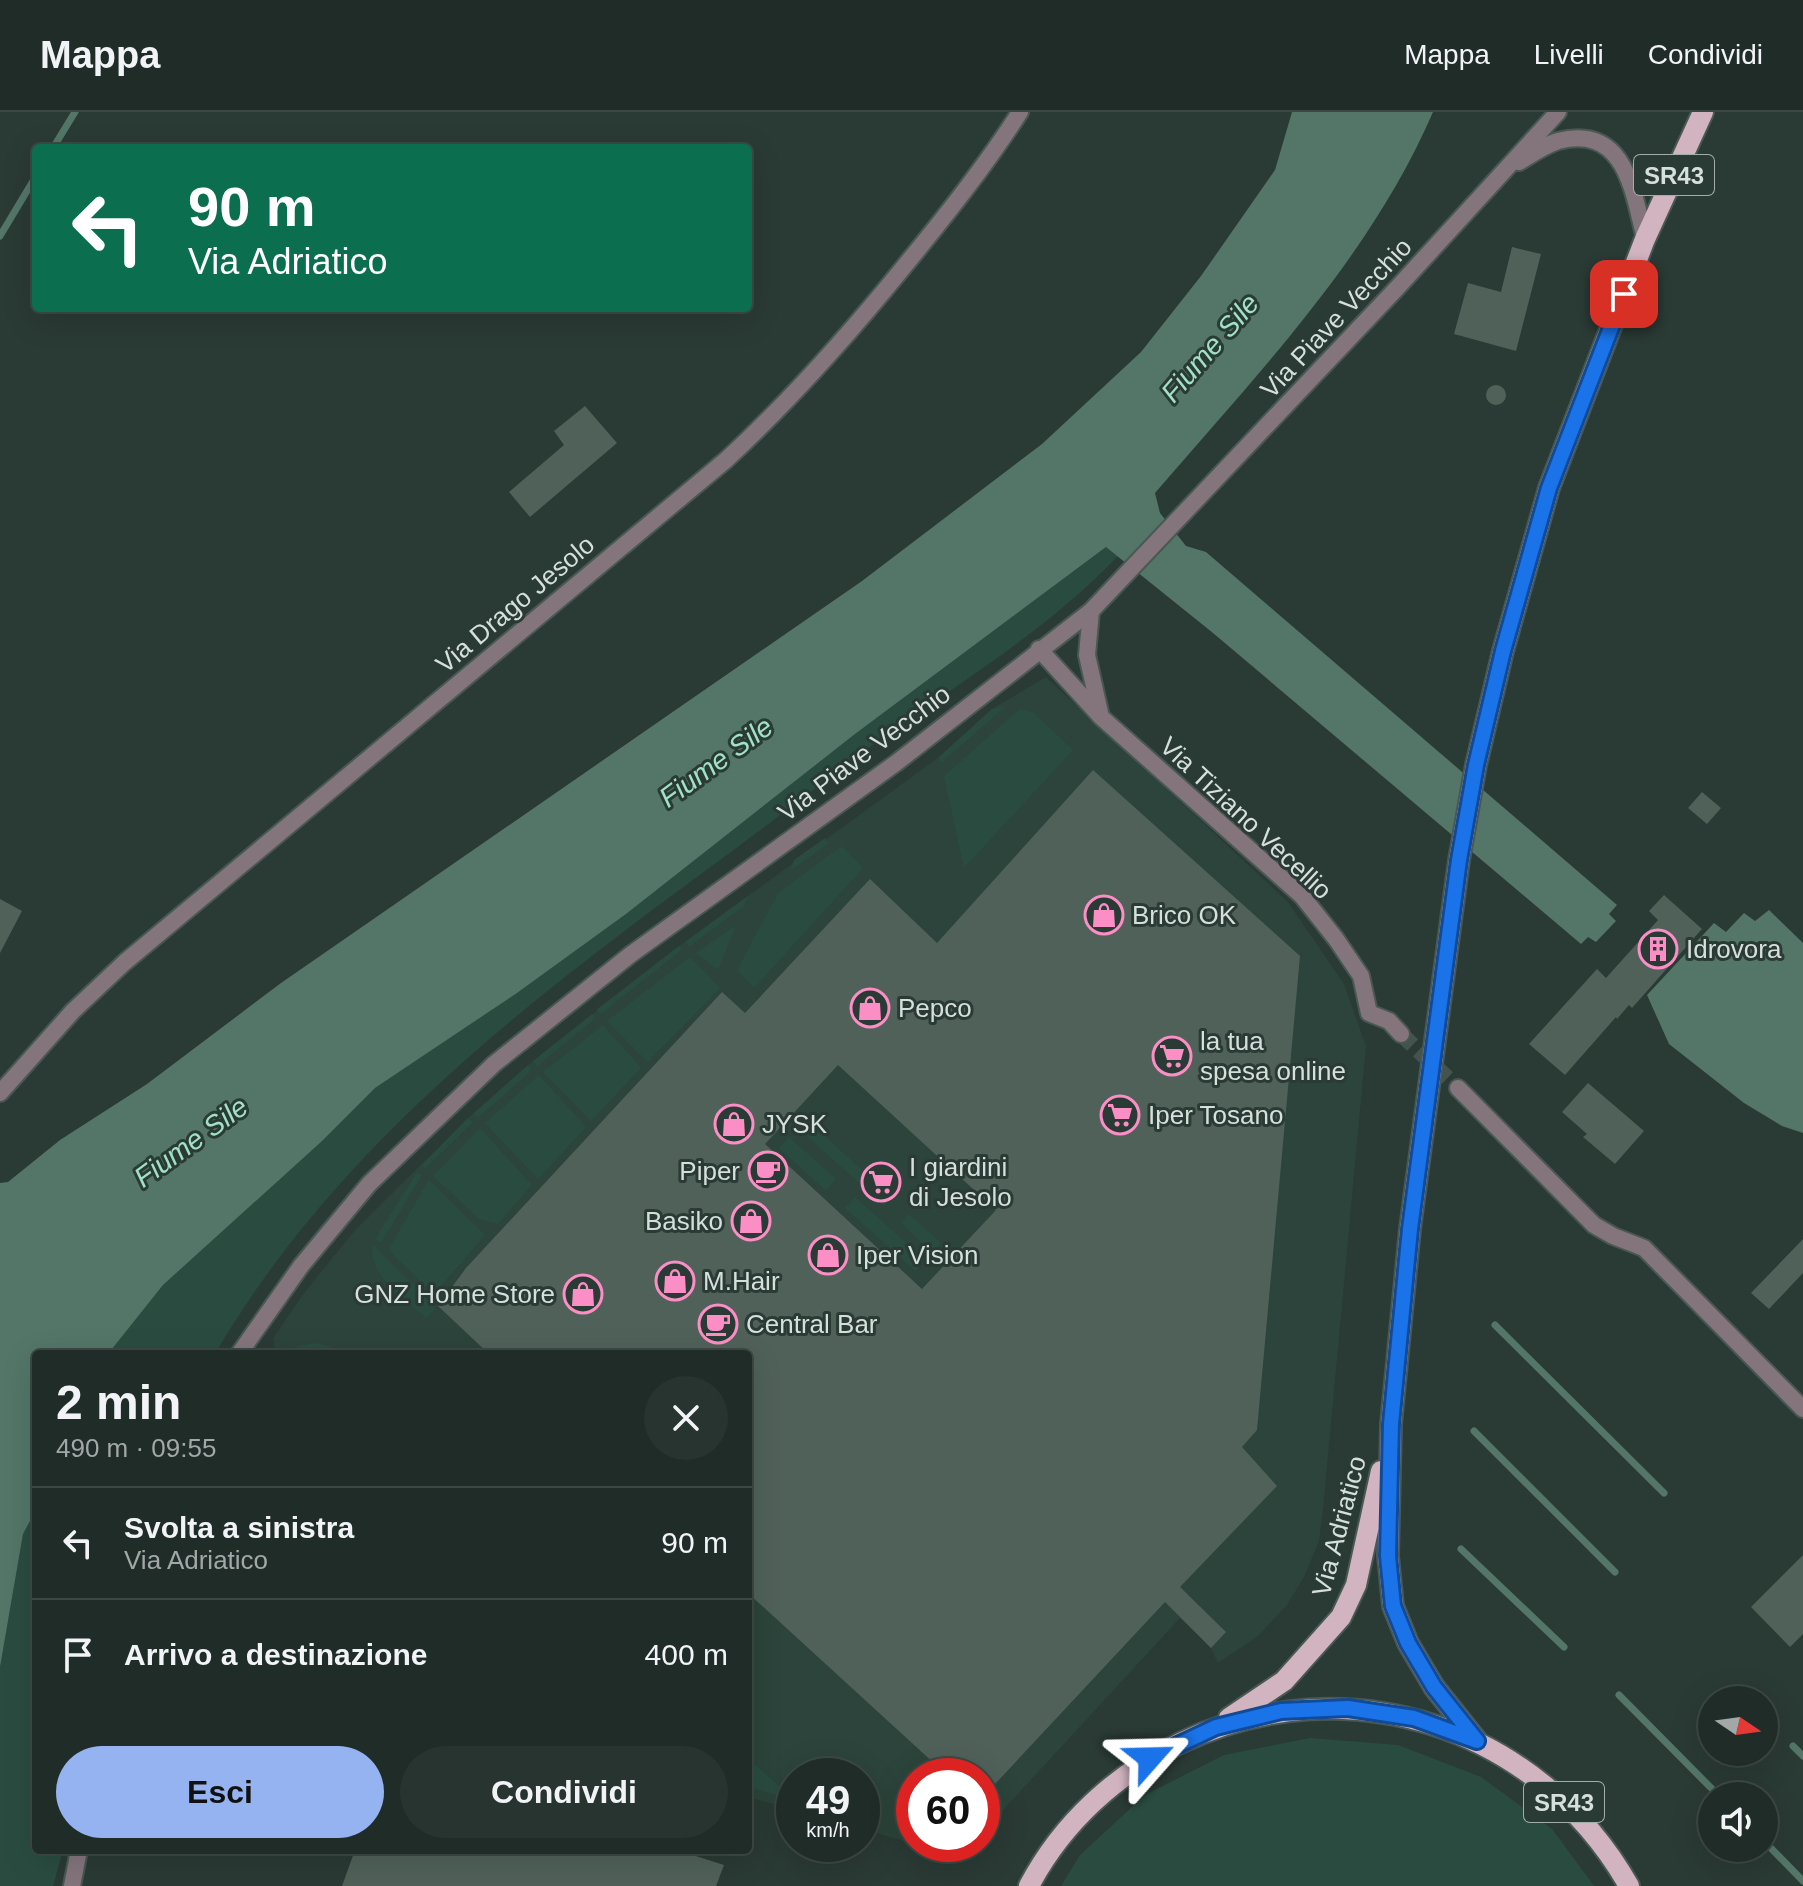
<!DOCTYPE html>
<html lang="it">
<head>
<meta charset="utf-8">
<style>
  :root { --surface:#202c27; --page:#28342f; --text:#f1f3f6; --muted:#a2a7a7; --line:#3d4844; --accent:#95b2f1 }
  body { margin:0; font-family:Arial,sans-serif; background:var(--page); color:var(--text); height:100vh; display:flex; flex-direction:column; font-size:30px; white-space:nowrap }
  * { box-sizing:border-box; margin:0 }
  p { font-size:26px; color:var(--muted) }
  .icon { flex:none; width:44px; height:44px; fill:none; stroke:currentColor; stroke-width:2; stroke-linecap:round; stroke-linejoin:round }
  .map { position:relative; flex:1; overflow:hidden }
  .drawer { position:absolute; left:32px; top:1238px; width:720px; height:504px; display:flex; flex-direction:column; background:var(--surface); border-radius:8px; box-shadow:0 8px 32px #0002,0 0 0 2px var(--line) }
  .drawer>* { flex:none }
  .top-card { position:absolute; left:32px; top:32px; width:720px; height:168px; border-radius:8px; box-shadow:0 8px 32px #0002,0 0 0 2px var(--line); background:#0b6e4f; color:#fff; overflow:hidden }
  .needle { width:52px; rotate:103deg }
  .buttons { position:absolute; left:1698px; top:1574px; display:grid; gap:16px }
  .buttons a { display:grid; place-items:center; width:80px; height:80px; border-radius:50%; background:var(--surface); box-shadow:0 8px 32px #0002,0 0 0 2px var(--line); font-size:40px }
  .speed { position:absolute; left:776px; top:1646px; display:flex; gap:16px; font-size:40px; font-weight:700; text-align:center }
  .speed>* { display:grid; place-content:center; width:104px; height:104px; border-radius:50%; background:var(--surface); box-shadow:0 8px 32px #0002,0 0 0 2px var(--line); line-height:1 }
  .speed small { font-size:20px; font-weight:400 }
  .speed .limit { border:12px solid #d22; background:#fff; color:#111 }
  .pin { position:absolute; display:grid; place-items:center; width:68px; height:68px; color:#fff; margin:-34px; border-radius:16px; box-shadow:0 4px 12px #0006 }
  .me { position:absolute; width:88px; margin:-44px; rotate:65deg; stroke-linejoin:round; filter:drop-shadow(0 0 6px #0008) }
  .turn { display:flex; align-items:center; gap:28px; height:168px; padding:0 24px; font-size:36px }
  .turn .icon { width:104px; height:104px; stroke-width:2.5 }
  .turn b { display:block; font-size:56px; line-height:68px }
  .round { display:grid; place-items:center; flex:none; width:84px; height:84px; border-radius:42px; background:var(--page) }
  .head { display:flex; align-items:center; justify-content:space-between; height:136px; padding:0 24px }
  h1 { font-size:48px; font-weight:700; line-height:60px }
  .action { display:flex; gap:16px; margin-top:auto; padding:16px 24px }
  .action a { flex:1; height:92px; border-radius:48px; background:var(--accent); color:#111; font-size:32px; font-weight:700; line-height:92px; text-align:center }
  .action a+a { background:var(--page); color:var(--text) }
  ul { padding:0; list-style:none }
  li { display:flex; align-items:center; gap:24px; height:112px; padding:0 24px; border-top:2px solid var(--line) }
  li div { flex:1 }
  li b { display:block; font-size:30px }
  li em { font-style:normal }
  header { display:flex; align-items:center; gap:48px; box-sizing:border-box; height:112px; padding:0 40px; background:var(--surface); border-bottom:2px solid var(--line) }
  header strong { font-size:38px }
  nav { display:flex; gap:44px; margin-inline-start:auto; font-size:28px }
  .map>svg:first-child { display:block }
  .built { fill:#2c443b }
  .green { fill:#2a4c40 }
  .water { fill:#537669 }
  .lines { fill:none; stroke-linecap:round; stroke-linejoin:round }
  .stream { stroke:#537669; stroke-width:7 }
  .building { fill:#50615a; fill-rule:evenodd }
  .minor-tunnel { stroke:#44534d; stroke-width:16; stroke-dasharray:16 8; stroke-linecap:butt }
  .minor-casing { stroke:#495852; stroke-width:20 }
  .tertiary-casing { stroke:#495852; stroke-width:20 }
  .primary-casing { stroke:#495852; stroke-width:24 }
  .minor { stroke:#84757c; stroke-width:16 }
  .tertiary { stroke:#84757c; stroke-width:16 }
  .primary { stroke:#d2b4c1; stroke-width:20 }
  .route-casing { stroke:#114b97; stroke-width:20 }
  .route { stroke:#1a73e8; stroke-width:14 }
  .labels { text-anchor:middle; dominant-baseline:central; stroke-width:6; stroke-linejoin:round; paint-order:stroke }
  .shield { fill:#2a3a34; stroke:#a2aea9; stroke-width:2 }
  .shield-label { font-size:24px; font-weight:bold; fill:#d5dfdb }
  .street-label { font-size:26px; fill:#d5dfdb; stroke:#2a3a34 }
  .poi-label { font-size:26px; fill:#d5dfdb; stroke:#2a3a34; text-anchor:start }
  .water-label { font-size:28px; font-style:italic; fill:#a0e1c8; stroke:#2a3a34 }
</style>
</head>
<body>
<header>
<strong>Mappa</strong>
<nav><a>Mappa</a><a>Livelli</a><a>Condividi</a></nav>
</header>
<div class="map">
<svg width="1803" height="1774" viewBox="0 0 1803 1774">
  <rect width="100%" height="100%" fill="#2a3a34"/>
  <path class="built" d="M 1046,565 L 1288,790 L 1344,872 L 1366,934 L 1323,1398 L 1319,1429 L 1304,1465 L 1287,1493 L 1258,1524 L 1218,1551 L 1211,1536 L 1180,1506 L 982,1721 L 982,1664 L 914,1664 L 914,1732 L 862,1717 L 862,1664 L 794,1664 L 794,1698 L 748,1685 L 748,1242 L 275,1242 L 273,1226 L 304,1181 L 355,1118 L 468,1006 L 528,953 L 679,834 L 939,645 L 992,597 Z
    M 915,1732 L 972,1732 L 960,1745 Z"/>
  <path class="green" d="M 1106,435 L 1118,444 C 1045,521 952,575 867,637 C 822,671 777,706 731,740 C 537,882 338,1031 215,1242 L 108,1242 L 163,1173 L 321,1030 L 375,976 L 517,881 L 626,802 L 855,622 Z
    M 1006,594 L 941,651 L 939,645 L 992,597 Z
    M 1020,597 L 1034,601 L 1073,638 L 964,756 L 944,664 Z
    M 825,726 L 829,731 L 790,759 L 794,748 Z
    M 842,734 L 863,756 L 754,876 L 737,858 L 778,781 Z
    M 748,784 L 744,794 L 690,834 L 685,830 Z
    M 736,813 L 718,858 L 696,841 Z
    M 679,834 L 683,837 L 601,902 L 596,898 Z
    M 690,845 L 720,876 L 648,950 L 607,909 Z
    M 592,902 L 596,906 L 537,954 L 533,949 Z
    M 603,913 L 641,956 L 591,1009 L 543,960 Z
    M 528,953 L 532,958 L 478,1006 L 473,1002 Z
    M 539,963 L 586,1015 L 538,1067 L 485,1011 Z
    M 468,1006 L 473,1010 L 425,1057 L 422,1053 Z
    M 805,1006 L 892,1085 L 884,1094 L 797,1015 Z
    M 480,1016 L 532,1073 L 498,1112 L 479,1107 L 433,1064 Z
    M 789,1025 L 836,1067 L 826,1079 L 779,1036 Z
    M 417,1060 L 422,1063 L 381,1131 L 375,1127 Z
    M 429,1068 L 485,1123 L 434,1182 L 388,1138 Z
    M 855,1085 L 925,1148 L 915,1159 L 845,1096 Z
    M 909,1102 L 941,1131 L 932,1141 L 900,1110 Z
    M 373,1133 L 436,1196 L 426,1206 C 407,1188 367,1164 373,1133 Z
    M 317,1231 L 332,1235 L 344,1242 L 297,1238 L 278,1242 L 301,1233 Z
    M 36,1398 L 36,1738 L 63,1738 L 53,1774 L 0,1774 L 0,1555 L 23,1422 Z
    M 1310,1626 L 1398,1633 L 1481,1665 L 1552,1717 L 1594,1774 L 1061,1774 L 1080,1743 L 1145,1683 L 1224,1643 Z
    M 748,1646 L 794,1688 L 748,1675 Z"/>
  <path class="water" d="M 1292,0 L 1433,0 C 1370,146 1257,262 1155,381 L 1160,401 L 1186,434 L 1206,440 L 1617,793 L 1609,802 L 1616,809 L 1596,830 L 1588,825 L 1581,832 L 1213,521 L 1106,435 L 855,622 L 626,802 L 517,881 L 375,976 L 321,1030 L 163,1173 L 108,1242 L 36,1242 L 36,1398 L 23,1422 L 0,1555 L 0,1071 L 8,1070 L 60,1028 L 147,972 L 281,871 L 862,469 L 1042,332 L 1141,240 L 1201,164 L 1275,58 Z
    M 1769,798 L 1803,831 L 1803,1021 L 1782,1014 L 1744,991 L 1669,932 L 1647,883 L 1714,811 L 1726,820 L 1744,801 L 1755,809 Z"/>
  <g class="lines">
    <path class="stream" d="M 53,36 L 75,0
      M 0,124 L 36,64
      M 1495,1213 L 1664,1381
      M 1474,1319 L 1615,1460
      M 1461,1437 L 1564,1535
      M 1619,1583 L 1719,1684
      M 1793,1634 L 1803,1644
      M 1764,1729 L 1803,1769"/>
  </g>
  <path class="building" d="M 1512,135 L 1541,142 L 1516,239 L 1454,222 L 1468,171 L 1501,180 Z
    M1486 283a10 10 0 1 1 20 0a10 10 0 1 1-20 0Z
    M 585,294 L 617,331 L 530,405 L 509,380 L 564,333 L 554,319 Z
    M 1093,658 L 1300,844 L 1257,1318 L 1242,1335 L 1277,1374 L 1180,1475 L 1226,1520 L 1211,1536 L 1165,1490 L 982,1686 L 982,1664 L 948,1664 L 748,1481 L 748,1242 L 489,1242 L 438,1194 L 466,1156 L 722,880 L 745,901 L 870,767 L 937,831 ZM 838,953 L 996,1098 L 922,1177 L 765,1032 Z
    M 1702,680 L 1721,696 L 1707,712 L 1688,696 Z
    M 1664,783 L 1702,817 L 1632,896 L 1629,893 L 1617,907 L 1616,905 L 1565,963 L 1529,932 L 1597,857 L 1606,866 L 1658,808 L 1649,799 Z
    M 0,787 L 22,799 L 0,841 Z
    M 1588,971 L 1644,1019 L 1615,1052 L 1583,1025 L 1587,1022 L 1562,1000 Z
    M 1803,1127 L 1803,1161 L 1769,1197 L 1751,1181 Z
    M 1803,1443 L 1803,1522 L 1790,1535 L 1751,1495 Z
    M 355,1738 L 677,1738 L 724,1753 L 716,1774 L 342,1774 Z"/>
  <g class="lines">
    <path class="minor-tunnel" d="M 1401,922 L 1458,976"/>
    <g class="minor-casing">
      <path id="minor" d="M 1039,537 L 1101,605 L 1087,543 L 1091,499
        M 1101,605 L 1302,784 L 1336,827 L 1361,864 L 1369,901 L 1389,909 L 1401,922
        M 1458,976 L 1594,1113 L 1613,1124 L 1644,1136 L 1803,1297
        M 0,981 L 73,899 L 125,850 L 726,348 C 791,288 851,220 907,151 C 947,102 986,53 1020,0"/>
    </g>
    <g class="tertiary-casing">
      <path id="tertiary" d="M 1519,50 C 1531,43 1545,33 1558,29 C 1626,12 1633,80 1645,127
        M 239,1242 L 301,1154 L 369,1072 L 494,952 L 630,843 L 896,651 L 1091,499 L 1397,176 L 1558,0
        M 72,1774 L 79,1738"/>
    </g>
    <g class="primary-casing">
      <path id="primary" d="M 1229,1606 L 1284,1569 L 1341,1505 L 1356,1473 L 1381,1359
        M 1477,1629 L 1434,1575 L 1408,1531 L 1393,1494 L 1388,1444 L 1391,1312 L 1410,1117 L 1459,748 L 1476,653 L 1503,539 L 1549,376 L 1645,127 L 1703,0
        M 1029,1774 C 1062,1711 1116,1662 1180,1631 C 1347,1552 1538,1614 1629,1774"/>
    </g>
    <use href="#minor" class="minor"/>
    <use href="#tertiary" class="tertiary"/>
    <use href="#primary" class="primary"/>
  </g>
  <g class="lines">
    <g class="route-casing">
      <path id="route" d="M 1150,1646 L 1216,1615 L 1281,1599 L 1348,1596 L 1414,1606 L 1477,1629 L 1434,1575 L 1408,1531 L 1393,1494 L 1388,1444 L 1391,1312 L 1410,1117 L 1459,748 L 1476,653 L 1503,539 L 1549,376 L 1624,182"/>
    </g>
    <use href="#route" class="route"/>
  </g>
  <defs>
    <g id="shop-ring" transform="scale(2)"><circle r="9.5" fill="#2a3a34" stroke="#fb8fc5" stroke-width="1.5"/><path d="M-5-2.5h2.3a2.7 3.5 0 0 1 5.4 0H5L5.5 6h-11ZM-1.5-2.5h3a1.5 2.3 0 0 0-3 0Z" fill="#fb8fc5"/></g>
    <g id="building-ring" transform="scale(2)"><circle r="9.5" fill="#2a3a34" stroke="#fb8fc5" stroke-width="1.5"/><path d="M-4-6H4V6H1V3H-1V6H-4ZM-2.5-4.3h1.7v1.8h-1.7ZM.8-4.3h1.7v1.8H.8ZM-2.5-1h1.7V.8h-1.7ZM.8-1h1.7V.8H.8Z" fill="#fb8fc5"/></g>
    <g id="supermarket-ring" transform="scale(2)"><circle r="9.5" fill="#2a3a34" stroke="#fb8fc5" stroke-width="1.5"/><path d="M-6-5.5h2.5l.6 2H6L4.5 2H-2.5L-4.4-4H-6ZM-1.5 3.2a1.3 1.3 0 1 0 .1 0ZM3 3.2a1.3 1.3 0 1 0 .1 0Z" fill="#fb8fc5"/></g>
    <g id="cafe-ring" transform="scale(2)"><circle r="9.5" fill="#2a3a34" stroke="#fb8fc5" stroke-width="1.5"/><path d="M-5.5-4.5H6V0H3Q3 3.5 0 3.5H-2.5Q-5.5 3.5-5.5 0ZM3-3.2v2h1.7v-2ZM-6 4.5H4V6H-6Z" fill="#fb8fc5"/></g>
  </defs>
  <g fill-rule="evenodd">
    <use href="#shop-ring" x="1104" y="803"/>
    <use href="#building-ring" x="1658" y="837"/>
    <use href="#shop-ring" x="870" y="896"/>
    <use href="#supermarket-ring" x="1172" y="944"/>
    <use href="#supermarket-ring" x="1120" y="1003"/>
    <use href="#shop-ring" x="734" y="1012"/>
    <use href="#cafe-ring" x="768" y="1059"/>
    <use href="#supermarket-ring" x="881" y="1070"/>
    <use href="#shop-ring" x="751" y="1109"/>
    <use href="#shop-ring" x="828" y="1143"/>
    <use href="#shop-ring" x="675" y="1169"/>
    <use href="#shop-ring" x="583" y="1182"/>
    <use href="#cafe-ring" x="718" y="1212"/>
  </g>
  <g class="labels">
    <g class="shield">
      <rect x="1634" y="43" width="80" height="40" rx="6"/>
      <rect x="1524" y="1670" width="80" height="40" rx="6"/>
    </g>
    <g class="shield-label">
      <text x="1674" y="63">SR43</text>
      <text x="1564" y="1690">SR43</text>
    </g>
    <g class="street-label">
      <text transform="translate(1336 206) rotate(-47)">Via Piave Vecchio</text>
      <text transform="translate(515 492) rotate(-40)">Via Drago Jesolo</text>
      <text transform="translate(864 641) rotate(-37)">Via Piave Vecchio</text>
      <text transform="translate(1246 706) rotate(43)">Via Tiziano Vecellio</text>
      <text transform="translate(1339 1414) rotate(-75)">Via Adriatico</text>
    </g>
    <g class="poi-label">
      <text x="1132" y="803">Brico OK</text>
      <text x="1686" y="837">Idrovora</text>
      <text x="898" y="896">Pepco</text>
      <text x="1200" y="929">la tua<tspan x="1200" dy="30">spesa online</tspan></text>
      <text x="1148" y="1003">Iper Tosano</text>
      <text x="762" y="1012">JYSK</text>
      <text x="909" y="1055">I giardini<tspan x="909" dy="30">di Jesolo</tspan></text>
      <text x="740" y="1059" text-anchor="end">Piper</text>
      <text x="723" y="1109" text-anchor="end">Basiko</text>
      <text x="856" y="1143">Iper Vision</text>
      <text x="703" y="1169">M.Hair</text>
      <text x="555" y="1182" text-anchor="end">GNZ Home Store</text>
      <text x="746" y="1212">Central Bar</text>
    </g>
    <g class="water-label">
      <text transform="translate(1210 236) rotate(-49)">Fiume Sile</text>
      <text transform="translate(716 650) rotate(-36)">Fiume Sile</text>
      <text transform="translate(191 1030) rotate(-36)">Fiume Sile</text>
    </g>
  </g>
</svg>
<div class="buttons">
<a><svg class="needle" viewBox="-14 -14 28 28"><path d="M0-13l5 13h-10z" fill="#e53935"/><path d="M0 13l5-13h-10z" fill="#a2a7a7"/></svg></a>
<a><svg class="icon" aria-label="sound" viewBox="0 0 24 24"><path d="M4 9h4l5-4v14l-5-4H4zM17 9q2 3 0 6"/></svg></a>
</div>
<div class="speed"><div>49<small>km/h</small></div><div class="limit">60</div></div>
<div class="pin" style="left:1624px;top:182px;background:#d93025"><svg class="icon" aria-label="arrive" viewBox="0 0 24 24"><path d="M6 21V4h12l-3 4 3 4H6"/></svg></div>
<svg class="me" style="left:1150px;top:1646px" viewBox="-20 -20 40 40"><path d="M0-17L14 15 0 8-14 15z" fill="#1a73e8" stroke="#fff" stroke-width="4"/></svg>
<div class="top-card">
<div class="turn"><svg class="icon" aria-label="left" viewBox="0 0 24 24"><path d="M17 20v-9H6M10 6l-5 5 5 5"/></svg><div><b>90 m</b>Via Adriatico</div></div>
</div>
<section class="drawer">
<div class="head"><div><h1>2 min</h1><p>490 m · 09:55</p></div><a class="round"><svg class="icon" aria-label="close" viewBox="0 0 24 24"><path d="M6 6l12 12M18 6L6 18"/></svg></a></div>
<ul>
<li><svg class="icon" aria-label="left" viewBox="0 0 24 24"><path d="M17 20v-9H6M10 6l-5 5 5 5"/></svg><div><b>Svolta a sinistra</b><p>Via Adriatico</p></div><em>90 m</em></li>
<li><svg class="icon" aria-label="arrive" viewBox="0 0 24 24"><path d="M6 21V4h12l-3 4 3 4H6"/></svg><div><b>Arrivo a destinazione</b></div><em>400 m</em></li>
</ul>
<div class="action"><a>Esci</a><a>Condividi</a></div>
</section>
</div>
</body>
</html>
